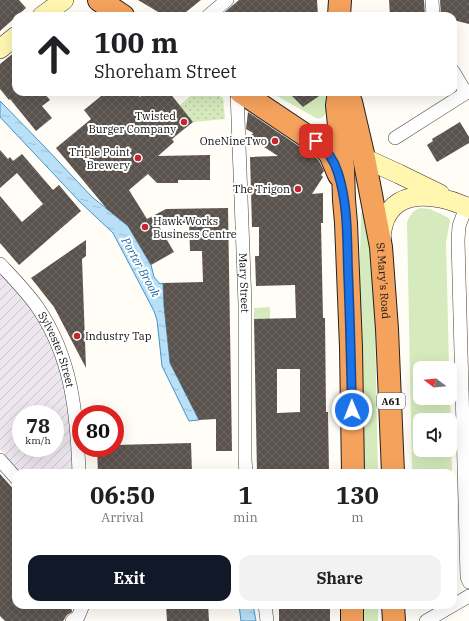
<!DOCTYPE html>
<html lang="en">
<head>
<meta charset="utf-8">
<style>
  :root { --surface:#fff; --page:#f2f2f2; --text:#202124; --muted:#757577; --accent:#111827 }
  body { margin:0; font-family:"IBM Plex Serif",serif; background:var(--page); color:var(--text); height:100vh; display:flex; flex-direction:column; font-size:15px; white-space:nowrap }
  * { box-sizing:border-box; margin:0 }
  p { font-size:13px; color:var(--muted) }
  .icon { flex:none; width:22px; height:22px; fill:none; stroke:currentColor; stroke-width:2; stroke-linecap:round; stroke-linejoin:round }
  .map { position:relative; flex:1; overflow:hidden }
  .panel { position:absolute; left:12px; top:469px; width:445px; height:140px; display:flex; flex-direction:column; background:var(--surface); border-radius:12px; box-shadow:0 4px 16px #0002 }
  .panel>* { flex:none }
  .guide { position:absolute; left:12px; top:12px; width:445px; height:84px; border-radius:12px; box-shadow:0 4px 16px #0002; background:#fff; color:var(--text); overflow:hidden }
  .needle { width:26px; rotate:286deg }
  .controls { position:absolute; left:413px; top:361px; display:grid; gap:8px }
  .controls a { display:grid; place-items:center; width:44px; height:44px; border-radius:8px; background:var(--surface); box-shadow:0 4px 16px #0002; font-size:20px }
  .speed { position:absolute; left:12px; top:405px; display:flex; gap:8px; font-size:20px; font-weight:700; text-align:center }
  .speed>* { display:grid; place-content:center; width:52px; height:52px; border-radius:50%; background:var(--surface); box-shadow:0 4px 16px #0002; line-height:1 }
  .speed small { font-size:10px; font-weight:400 }
  .speed .limit { border:6px solid #d22; background:#fff; color:#111 }
  .pin { position:absolute; display:grid; place-items:center; width:34px; height:34px; color:#fff; margin:-17px; border-radius:8px; box-shadow:0 2px 6px #0006 }
  .me { position:absolute; width:44px; margin:-22px; rotate:359deg; stroke-linejoin:round; filter:drop-shadow(0 0 3px #0008) }
  .turn { display:flex; align-items:center; gap:14px; height:84px; padding:0 16px; font-size:18px }
  .turn .icon { width:52px; height:52px; stroke-width:2.5 }
  .turn b { display:block; font-size:28px; line-height:34px }
  .eta { display:flex; justify-content:space-evenly; align-items:center; height:68px; text-align:center }
  .eta b { font-size:24px; font-weight:800; line-height:28px }
  .button { display:flex; gap:8px; margin-top:auto; padding:8px 16px }
  .button a { flex:1; height:46px; border-radius:12px; background:var(--accent); color:#fff; font-size:16px; font-weight:800; line-height:46px; text-align:center }
  .button a+a { background:var(--page); color:var(--text) }
  .map>svg:first-child { display:block }
  .industrial { fill:url(#industrial-furrows); fill-rule:evenodd }
  .grass { fill:#d5ebbd; fill-rule:evenodd }
  .garden { fill:url(#garden-dots) }
  .water { fill:url(#water-ripples); stroke:#3f96cf }
  .building { fill:url(#building-cross-hatch); fill-rule:evenodd }
  .lines { fill:none; stroke-linecap:round; stroke-linejoin:round }
  .street-casing { stroke:#444; stroke-width:14 }
  .secondary-casing { stroke:#333; stroke-width:20 }
  .highway-casing { stroke:#222; stroke-width:24 }
  .street { stroke:#fff; stroke-width:13 }
  .secondary { stroke:#fff6b0; stroke-width:19 }
  .highway { stroke:#f5a25d; stroke-width:22 }
  .route-casing { stroke:#114b97; stroke-width:10 }
  .route { stroke:#1a73e8; stroke-width:7 }
  .poi-dot { fill:#c4262e; stroke:#fff; stroke-width:1.5 }
  .labels { text-anchor:middle; dominant-baseline:central; stroke-width:4; stroke-linejoin:round; paint-order:stroke }
  .shield { fill:#fff; stroke:#585858; stroke-width:1 }
  .shield-label { font-size:10px; font-weight:bold; fill:#111 }
  .poi-label { font-size:11px; fill:#111; stroke:#fff; text-anchor:end }
  .street-label { font-size:11px; fill:#111; stroke:#fff }
  .water-label { font-size:12px; font-style:italic; fill:#1768a6; stroke:#fff }
</style>
</head>
<body>
<div class="map">
<svg width="469" height="621" viewBox="0 0 469 621">
  <defs>
    <pattern id="industrial-furrows" width="10" height="10" patternUnits="userSpaceOnUse"><rect width="10" height="10" fill="#eee6ef"/><path d="M-1 1l2-2M0 10L10 0M9 11l2-2" fill="none" stroke="#cbc4cc"/></pattern>
    <pattern id="garden-dots" width="8" height="8" patternUnits="userSpaceOnUse"><rect width="8" height="8" fill="#d5ebbd"/><path d="M2 2h.1M6 6h.1" fill="none" stroke="#b6c8a1" stroke-width="1.8" stroke-linecap="round"/></pattern>
    <pattern id="water-ripples" width="26" height="14" patternUnits="userSpaceOnUse"><rect width="26" height="14" fill="#b9e0f7"/><path d="M2 4q2-2 4 0t4 0M15 11q2-2 4 0t4 0" fill="none" stroke="#9ebfd3"/></pattern>
    <pattern id="building-cross-hatch" width="8" height="8" patternUnits="userSpaceOnUse"><rect width="8" height="8" fill="#5a524d"/><path d="M0 0l8 8M0 8l8-8" fill="none" stroke="#6d6662"/></pattern>
  </defs>
  <rect width="100%" height="100%" fill="#fffdf5"/>
  <path class="industrial" d="M 0,264 L 58,346 L 79,473 L 21,473 L 0,449 ZM 21,414 L 55,414 L 55,448 L 21,448 Z"/>
  <path class="grass" d="M 280,92 L 288,92 L 303,107 L 319,92 L 326,92 C 326,100 330,122 316,118 L 277,96 Z
    M 420,208 L 430,209 L 449,218 L 450,221 L 446,242 L 449,368 L 420,368 L 420,398 L 450,398 L 452,473 L 412,473 L 407,223 C 409,216 413,210 420,208 ZM 420,420 L 450,420 L 450,450 L 420,450 Z
    M 365,209 L 374,279 L 378,473 L 363,473 L 359,299 L 361,213 Z
    M 270,307 L 270,319 L 254,319 L 254,308 Z
    M 361,605 L 378,605 L 378,621 L 361,621 Z"/>
  <path class="garden" d="M 195,92 L 214,92 L 223,98 L 225,119 L 193,122 L 179,106 Z"/>
  <path class="water" d="M 0,101 L 42,144 L 92,197 L 128,226 L 151,265 L 154,277 L 160,284 L 163,283 L 164,306 L 170,363 L 199,420 L 189,421 L 162,366 L 157,320 L 154,311 L 113,233 L 80,202 L 0,117 Z
    M 239,605 L 253,605 L 256,621 L 241,621 Z"/>
  <path class="building" d="M 0,0 L 19,0 L 26,8 L 0,31 Z
    M 138,0 L 201,0 L 181,16 L 165,16 Z
    M 239,0 L 317,0 L 318,16 L 220,16 Z
    M 389,0 L 424,0 L 425,16 L 390,16 Z
    M 440,0 L 469,0 L 469,24 L 453,20 L 453,16 L 441,16 Z
    M 16,51 L 16,92 L 43,92 L 50,100 L 42,106 L 52,118 L 36,131 L 10,99 L 9,100 L 0,89 L 0,64 Z
    M 106,92 L 136,92 L 140,97 L 146,92 L 169,92 L 193,122 L 172,139 L 174,142 L 158,156 L 210,155 L 210,180 L 178,180 L 178,183 L 157,183 L 148,174 L 129,190 L 147,219 L 166,209 L 228,208 L 232,451 L 216,451 L 216,419 L 199,420 L 170,363 L 164,306 L 163,283 L 203,282 L 202,251 L 190,251 L 189,223 L 157,223 L 174,252 L 151,265 L 128,226 L 107,209 L 56,148 L 91,119 L 84,110 Z
    M 288,92 L 325,92 L 303,107 Z
    M 248,112 L 315,157 L 319,161 L 324,171 L 321,175 L 323,177 L 312,194 L 323,193 L 323,223 L 321,223 L 323,318 L 325,318 L 326,412 L 328,412 L 329,473 L 257,473 L 254,319 L 296,318 L 295,285 L 256,286 L 255,256 L 259,256 L 259,227 L 252,227 L 250,157 L 278,156 L 250,138 L 253,133 L 246,129 ZM 277,369 L 300,369 L 300,412 L 277,413 Z
    M 460,122 L 469,137 L 469,143 L 437,162 L 427,145 L 433,141 L 432,139 Z
    M 0,150 L 8,159 L 10,157 L 13,161 L 22,154 L 53,190 L 59,185 L 81,211 L 19,265 L 0,243 L 0,196 L 22,222 L 43,204 L 17,173 L 0,188 Z
    M 86,240 L 86,256 L 82,259 L 86,368 L 54,307 L 31,278 Z
    M 191,443 L 192,473 L 98,473 L 97,448 L 115,448 L 115,445 Z
    M 0,474 L 16,492 L 16,605 L 71,605 L 72,612 L 67,615 L 63,621 L 5,621 L 0,616 Z
    M 166,605 L 208,605 L 209,621 L 167,621 Z
    M 279,605 L 330,605 L 330,621 L 279,621 Z"/>
  <g class="lines">
    <g class="street-casing">
      <g id="street">
        <path d="M 432,0 L 433,16"/>
        <path d="M 208,16 L 227,0"/>
        <path d="M 453,71 L 466,93"/>
        <path id="s1" d="M 237,92 L 245,304 L 245,459 L 246,473"/>
        <path d="M 395,138 L 469,91"/>
        <path d="M 466,207 L 459,226 L 458,240 L 467,577 L 469,582"/>
        <path id="s2" d="M 0,264 C 13,278 27,292 38,308 C 72,358 77,414 79,473"/>
        <path d="M 0,460 L 16,478"/>
        <path d="M 265,605 L 267,621"/>
        <path d="M 72,621 L 78,617 L 83,605"/>
        <path d="M 426,621 L 469,596"/>
      </g>
    </g>
    <g class="secondary-casing">
      <path id="secondary" d="M 42,16 L 64,0
        M 0,49 L 16,36
        M 364,158 L 399,174 L 440,194
        M 381,241 C 382,187 432,190 469,208"/>
    </g>
    <g class="highway-casing">
      <g id="highway">
        <path d="M 99,0 L 123,16"/>
        <path d="M 339,16 L 340,0"/>
        <path d="M 241,92 L 323,147 L 330,154 L 339,175"/>
        <path d="M 339,92 L 337,105 L 343,167 L 344,200 L 346,223 L 351,347 L 353,473"/>
        <path id="s3" d="M 346,92 L 351,102 L 364,158 L 381,247 L 387,329 L 393,473"/>
        <path d="M 393,605 L 394,621"/>
        <path d="M 352,621 L 352,605"/>
      </g>
    </g>
    <use href="#street" class="street"/>
    <use href="#secondary" class="secondary"/>
    <use href="#highway" class="highway"/>
  </g>
  <g class="lines">
    <g class="route-casing">
      <path id="route" d="M 316,141 C 327,150 334,159 338,173 C 348,204 347,238 348,270 C 350,316 351,363 352,410"/>
    </g>
    <use href="#route" class="route"/>
  </g>
  <g class="poi-dot">
    <circle cx="184" cy="122" r="4"/>
    <circle cx="275" cy="141" r="4"/>
    <circle cx="138" cy="158" r="4"/>
    <circle cx="298" cy="189" r="4"/>
    <circle cx="145" cy="227" r="4"/>
    <circle cx="77" cy="336" r="4"/>
  </g>
  <g class="labels">
    <rect class="shield" x="377" y="393" width="28" height="16" rx="3"/>
    <g class="shield-label">
      <text x="391" y="401">A61</text>
    </g>
    <g class="poi-label">
      <text x="176" y="116">Twisted<tspan x="176" dy="13">Burger Company</tspan></text>
      <text x="267" y="141">OneNineTwo</text>
      <text x="130" y="152">Triple Point<tspan x="130" dy="13">Brewery</tspan></text>
      <text x="290" y="189">The Trigon</text>
      <text x="153" y="221" text-anchor="start">Hawk Works<tspan x="153" dy="13">Business Centre</tspan></text>
      <text x="85" y="336" text-anchor="start">Industry Tap</text>
    </g>
    <g class="street-label">
      <text stroke="none"><textPath href="#s3" startOffset="193">St Mary's Road</textPath></text>
      <text stroke="none"><textPath href="#s1" startOffset="191">Mary Street</textPath></text>
      <text stroke="none"><textPath href="#s2" startOffset="104">Sylvester Street</textPath></text>
    </g>
    <g class="water-label">
      <text transform="translate(141 267) rotate(61)">Porter Brook</text>
    </g>
  </g>
</svg>
<div class="controls">
<a><svg class="needle" viewBox="-14 -14 28 28"><path d="M0-13l5 13h-10z" fill="#e53935"/><path d="M0 13l5-13h-10z" fill="#757577"/></svg></a>
<a><svg class="icon" aria-label="sound" viewBox="0 0 24 24"><path d="M4 9h4l5-4v14l-5-4H4zM17 9q2 3 0 6"/></svg></a>
</div>
<div class="speed"><div>78<small>km/h</small></div><div class="limit">80</div></div>
<div class="pin" style="left:316px;top:141px;background:#d93025"><svg class="icon" aria-label="arrive" viewBox="0 0 24 24"><path d="M6 21V4h12l-3 4 3 4H6"/></svg></div>
<svg class="me" style="left:352px;top:410px" viewBox="-20 -20 40 40"><circle r="17" fill="#1a73e8" stroke="#fff" stroke-width="3"/><path d="M0-11L8 9 0 5-8 9z" fill="#fff"/></svg>
<div class="guide">
<div class="turn"><svg class="icon" aria-label="ahead" viewBox="0 0 24 24"><path d="M12 20V5M6 11l6-6 6 6"/></svg><div><b>100 m</b>Shoreham Street</div></div>
</div>
<section class="panel">
<div class="eta">
<div><b>06:50</b><p>Arrival</p></div>
<div><b>1</b><p>min</p></div>
<div><b>130</b><p>m</p></div>
</div>
<div class="button"><a>Exit</a><a>Share</a></div>
</section>
</div>
</body>
</html>
